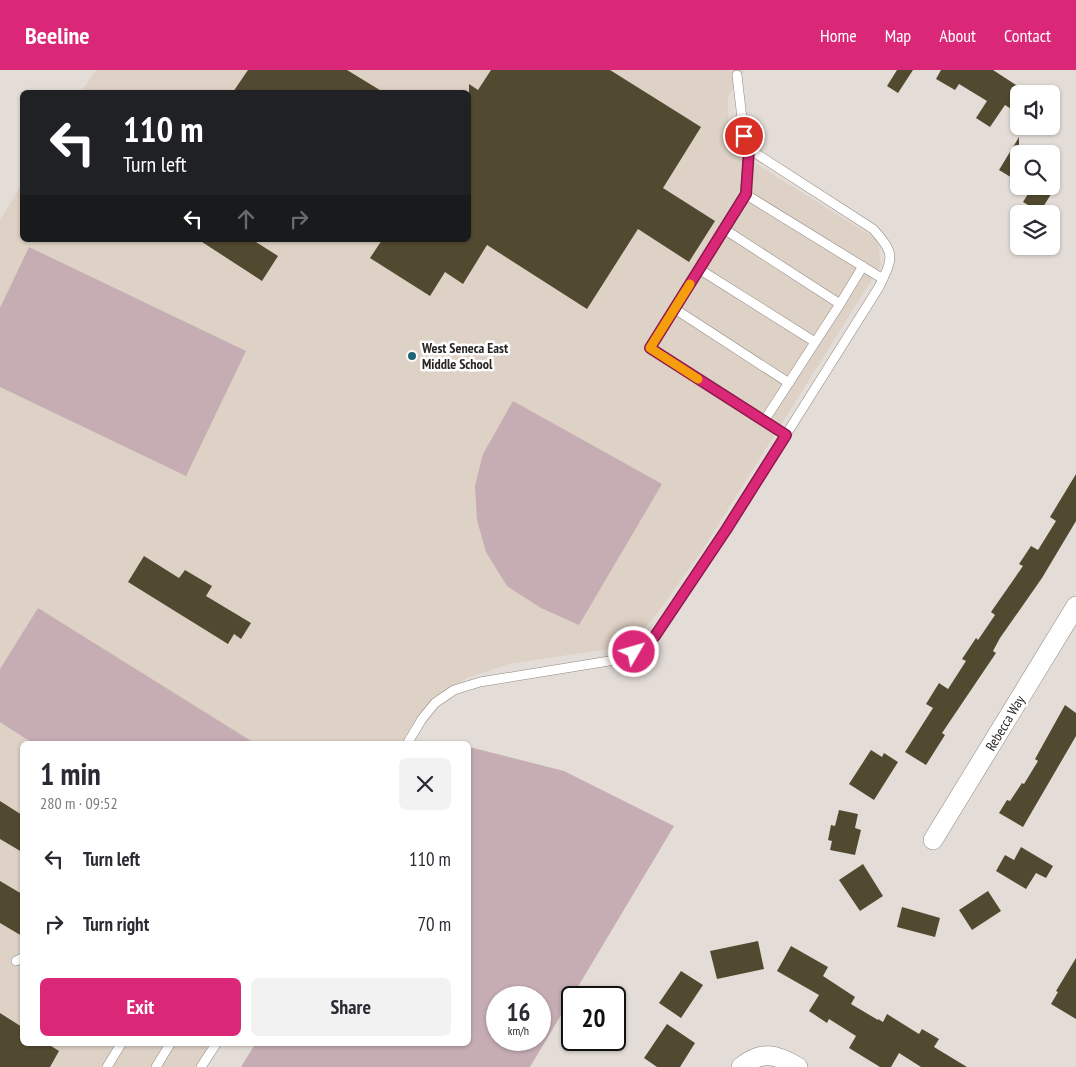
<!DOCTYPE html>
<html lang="en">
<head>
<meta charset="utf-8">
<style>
  :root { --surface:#fff; --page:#f2f2f3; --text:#2b2b33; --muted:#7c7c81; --accent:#db2777 }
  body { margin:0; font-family:"PT Sans Narrow",sans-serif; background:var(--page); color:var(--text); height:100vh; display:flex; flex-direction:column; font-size:19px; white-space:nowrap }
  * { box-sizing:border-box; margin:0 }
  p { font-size:16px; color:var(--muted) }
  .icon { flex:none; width:28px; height:28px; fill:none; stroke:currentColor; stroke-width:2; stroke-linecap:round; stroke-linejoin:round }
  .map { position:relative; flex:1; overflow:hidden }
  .sheet { position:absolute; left:20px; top:671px; width:451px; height:305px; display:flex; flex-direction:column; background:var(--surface); border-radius:8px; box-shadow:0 1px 4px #0004 }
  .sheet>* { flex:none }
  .top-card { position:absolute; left:20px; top:20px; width:451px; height:152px; border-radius:8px; box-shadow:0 1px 4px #0004; background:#202124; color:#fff; overflow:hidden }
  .fabs { position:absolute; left:1010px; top:15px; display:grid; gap:10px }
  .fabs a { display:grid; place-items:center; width:50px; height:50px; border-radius:8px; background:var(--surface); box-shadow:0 1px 4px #0004; font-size:25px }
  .speed { position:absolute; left:486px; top:916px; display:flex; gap:10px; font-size:25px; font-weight:700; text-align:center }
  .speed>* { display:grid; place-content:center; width:65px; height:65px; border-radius:50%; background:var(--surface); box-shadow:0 1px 4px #0004; line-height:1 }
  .speed small { font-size:12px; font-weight:400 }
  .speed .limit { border:2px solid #111; border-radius:8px; background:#fff; color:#111 }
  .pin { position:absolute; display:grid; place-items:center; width:42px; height:42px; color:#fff; margin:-21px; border:2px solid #fff; border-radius:50%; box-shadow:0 1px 5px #0007 }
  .me { position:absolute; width:55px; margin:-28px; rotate:52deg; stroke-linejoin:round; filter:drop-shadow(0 0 4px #0008) }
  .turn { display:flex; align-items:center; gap:18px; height:105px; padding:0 20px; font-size:22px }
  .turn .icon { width:65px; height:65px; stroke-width:2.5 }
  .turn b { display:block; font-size:35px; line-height:42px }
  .lanes { display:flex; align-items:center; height:48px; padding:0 20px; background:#0003; justify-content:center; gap:25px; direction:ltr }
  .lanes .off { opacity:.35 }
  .round { display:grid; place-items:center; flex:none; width:52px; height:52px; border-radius:8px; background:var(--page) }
  .headline { display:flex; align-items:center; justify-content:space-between; height:85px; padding:0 20px }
  h1 { font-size:30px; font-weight:600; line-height:38px }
  .button { display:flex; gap:10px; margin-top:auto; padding:10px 20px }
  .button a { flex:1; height:58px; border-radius:8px; background:var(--accent); color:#fff; font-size:20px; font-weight:600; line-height:58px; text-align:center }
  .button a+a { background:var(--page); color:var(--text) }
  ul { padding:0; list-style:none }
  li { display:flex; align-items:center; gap:15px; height:65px; padding:0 20px }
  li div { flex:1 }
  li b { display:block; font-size:19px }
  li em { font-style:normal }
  header { display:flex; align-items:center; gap:30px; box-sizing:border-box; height:70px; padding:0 25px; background:var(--accent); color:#fff }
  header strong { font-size:24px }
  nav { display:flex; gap:28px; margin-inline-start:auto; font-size:18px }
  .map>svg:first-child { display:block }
  .built { fill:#ded1c5 }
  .green { fill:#c6adb3; fill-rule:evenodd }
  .building { fill:#524a30 }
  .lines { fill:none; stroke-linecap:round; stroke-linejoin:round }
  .service-casing { stroke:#8d8782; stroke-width:10 }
  .minor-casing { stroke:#8d8782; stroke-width:20 }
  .service { stroke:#fff; stroke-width:9 }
  .minor { stroke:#fff; stroke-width:19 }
  .route-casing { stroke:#8e194d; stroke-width:12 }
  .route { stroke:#db2777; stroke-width:9 }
  .slow { stroke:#f59e0b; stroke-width:9 }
  .poi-dot { fill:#1f6675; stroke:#fff; stroke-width:2 }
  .labels { text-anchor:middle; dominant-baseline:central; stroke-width:5; stroke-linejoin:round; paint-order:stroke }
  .poi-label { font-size:14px; font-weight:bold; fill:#292624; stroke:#fff; text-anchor:start }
  .street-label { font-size:14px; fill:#292624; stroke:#fff }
</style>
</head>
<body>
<header>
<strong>Beeline</strong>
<nav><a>Home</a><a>Map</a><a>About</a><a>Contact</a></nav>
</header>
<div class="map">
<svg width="1076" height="997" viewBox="0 0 1076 997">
  <rect width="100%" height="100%" fill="#e4ddd7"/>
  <path class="built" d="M 96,0 L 745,0 L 728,27 L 729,77 L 878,170 L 881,195 L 705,476 L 659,541 L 638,566 L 608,579 L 509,594 L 467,608 L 420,643 L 400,674 L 22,674 L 22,974 L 210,974 L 196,997 L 0,997 L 0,150 L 22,114 L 22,170 L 469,170 L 469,22 L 81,22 Z"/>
  <path class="green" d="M 29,177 L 246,281 L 186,406 L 0,317 L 0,238 Z
    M 513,331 L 662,414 L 579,555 L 541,538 L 507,516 L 486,482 L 477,450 L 475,416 L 483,384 Z
    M 38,538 L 256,674 L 34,674 L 0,652 L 0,599 Z
    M 469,677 L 564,701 L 674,756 L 530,997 L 241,997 L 255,974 L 469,974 ZM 498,928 L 540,928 L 540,970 L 498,970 Z"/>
  <path class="building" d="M 248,0 L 347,0 L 383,22 L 233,22 Z
    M 491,0 L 610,0 L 701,57 L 663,118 L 715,151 L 689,192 L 638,159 L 587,239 L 487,175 L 463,214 L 445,202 L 430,226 L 370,188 L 382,170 L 469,170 L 469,14 L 478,20 Z
    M 897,0 L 913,0 L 898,23 L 887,16 Z
    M 941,0 L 993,0 L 1019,17 L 1019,44 L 1005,35 L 990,57 L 976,48 L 987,31 L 959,14 L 955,20 L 936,9 Z
    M 1019,67 L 1019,112 L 999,100 Z
    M 1033,116 L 1046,116 L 1053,121 L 1040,142 L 1023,132 Z
    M 199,170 L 253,170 L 278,186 L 262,211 Z
    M 1076,404 L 1076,451 L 1042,508 L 1000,568 L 993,581 L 996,583 L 942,663 L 945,665 L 926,695 L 905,682 L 933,638 L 926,634 L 939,613 L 948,619 L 966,591 L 962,589 L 976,568 L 978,570 L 995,545 L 991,542 L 1023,496 L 1019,494 L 1031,476 L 1038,480 L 1056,451 L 1050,447 Z
    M 144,486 L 179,508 L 185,500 L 212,516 L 206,526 L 251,553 L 241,569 L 234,564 L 228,574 L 128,512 Z
    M 1065,635 L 1076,643 L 1076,666 L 1023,757 L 999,743 L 1007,730 L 1010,731 L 1022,713 L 1024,714 L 1038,691 L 1035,689 Z
    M 871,680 L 882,687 L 884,683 L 898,692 L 874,730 L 849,714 Z
    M 0,731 L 22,745 L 22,782 L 0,769 Z
    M 839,740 L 858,744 L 855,758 L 861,760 L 855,785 L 830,780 L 832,771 L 828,770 L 831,755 L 835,756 Z
    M 1021,777 L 1053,796 L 1046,808 L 1036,803 L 1026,819 L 996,801 L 1005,785 L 1014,790 Z
    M 863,794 L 883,826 L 860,841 L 839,810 Z
    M 0,811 L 22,824 L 22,866 L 0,853 Z
    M 988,821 L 1001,841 L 972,860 L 959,840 Z
    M 902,837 L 940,848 L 935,867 L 897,857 Z
    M 758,871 L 764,899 L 717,909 L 710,881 Z
    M 791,876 L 828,897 L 823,906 L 855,927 L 851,934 L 878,950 L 878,949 L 883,952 L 887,944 L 919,964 L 922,959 L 939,969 L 934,977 L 967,997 L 921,997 L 899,983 L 891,997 L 880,997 L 849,978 L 856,966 L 829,949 L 827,953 L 809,941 L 819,925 L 777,901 Z
    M 1076,888 L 1076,949 L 1051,934 L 1058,922 L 1056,921 Z
    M 681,901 L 703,915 L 681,948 L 659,933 Z
    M 0,943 L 22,957 L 22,974 L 48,974 L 59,981 L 50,997 L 0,997 Z
    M 667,954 L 695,973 L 680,997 L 657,997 L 644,988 Z"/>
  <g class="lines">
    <g class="service-casing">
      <path id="service" d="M 749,79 L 745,124 L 650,278 L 786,365
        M 745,124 L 883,209
        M 724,159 L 840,234 L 863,196
        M 699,199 L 815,272
        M 675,239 L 789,313
        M 764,351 L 840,234
        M 407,674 L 422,649 L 435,633 L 454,620 L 480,612 L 609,591 L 634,582 L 655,566 L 726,460 L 879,217 C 893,188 896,184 873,159 L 749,79 L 744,66 L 737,5
        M 16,891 L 22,888
        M 107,997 L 121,974
        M 156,997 L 170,974
        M 201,997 L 216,974"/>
    </g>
    <g class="minor-casing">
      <path id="minor" d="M 933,770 L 1076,536
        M 741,997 C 762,980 776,984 798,997"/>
    </g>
    <use href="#service" class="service"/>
    <use href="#minor" class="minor"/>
  </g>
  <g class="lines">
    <g class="route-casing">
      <path id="route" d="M 634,582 L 655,566 L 726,460 L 786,365 L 650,278 L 746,124 L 749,79 L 744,66"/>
    </g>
    <use href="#route" class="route"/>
    <path class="slow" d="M 690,214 L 650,278 L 698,309"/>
  </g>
  <circle class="poi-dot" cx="412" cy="286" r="5"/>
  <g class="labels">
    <g class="poi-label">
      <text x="422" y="278">West Seneca East<tspan x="422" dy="16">Middle School</tspan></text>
    </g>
    <g class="street-label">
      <text transform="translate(1005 653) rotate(-59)">Rebecca Way</text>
    </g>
  </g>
</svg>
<div class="fabs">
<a><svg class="icon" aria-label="sound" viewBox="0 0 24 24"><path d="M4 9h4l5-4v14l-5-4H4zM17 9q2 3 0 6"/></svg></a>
<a><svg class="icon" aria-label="search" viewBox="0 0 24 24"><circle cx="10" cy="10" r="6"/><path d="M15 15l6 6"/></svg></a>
<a><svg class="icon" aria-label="layers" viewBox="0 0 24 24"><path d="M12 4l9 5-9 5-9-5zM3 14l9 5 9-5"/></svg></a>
</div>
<div class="speed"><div>16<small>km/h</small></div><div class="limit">20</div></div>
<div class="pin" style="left:744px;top:66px;background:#d93025"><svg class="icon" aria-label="arrive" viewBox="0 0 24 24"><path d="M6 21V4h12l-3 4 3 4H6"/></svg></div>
<svg class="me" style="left:634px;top:582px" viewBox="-20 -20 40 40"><circle r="17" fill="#db2777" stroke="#fff" stroke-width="3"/><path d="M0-11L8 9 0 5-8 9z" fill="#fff"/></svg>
<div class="top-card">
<div class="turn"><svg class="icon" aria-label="left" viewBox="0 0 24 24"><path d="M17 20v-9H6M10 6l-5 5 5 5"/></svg><div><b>110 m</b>Turn left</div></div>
<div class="lanes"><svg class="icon" aria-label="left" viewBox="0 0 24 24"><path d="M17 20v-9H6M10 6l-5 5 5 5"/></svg><svg class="icon off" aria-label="ahead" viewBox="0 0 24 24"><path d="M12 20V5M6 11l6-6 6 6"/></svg><svg class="icon off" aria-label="right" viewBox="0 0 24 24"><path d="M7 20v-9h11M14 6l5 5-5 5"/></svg></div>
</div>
<section class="sheet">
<div class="headline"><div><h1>1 min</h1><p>280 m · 09:52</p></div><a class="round"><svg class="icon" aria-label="close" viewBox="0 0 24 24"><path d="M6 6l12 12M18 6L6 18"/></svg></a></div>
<ul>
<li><svg class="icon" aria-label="left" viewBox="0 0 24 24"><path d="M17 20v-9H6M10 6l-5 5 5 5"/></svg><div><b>Turn left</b></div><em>110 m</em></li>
<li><svg class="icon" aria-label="right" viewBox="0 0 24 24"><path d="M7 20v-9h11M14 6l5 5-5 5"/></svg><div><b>Turn right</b></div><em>70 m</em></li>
</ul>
<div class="button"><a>Exit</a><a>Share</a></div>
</section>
</div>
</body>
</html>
